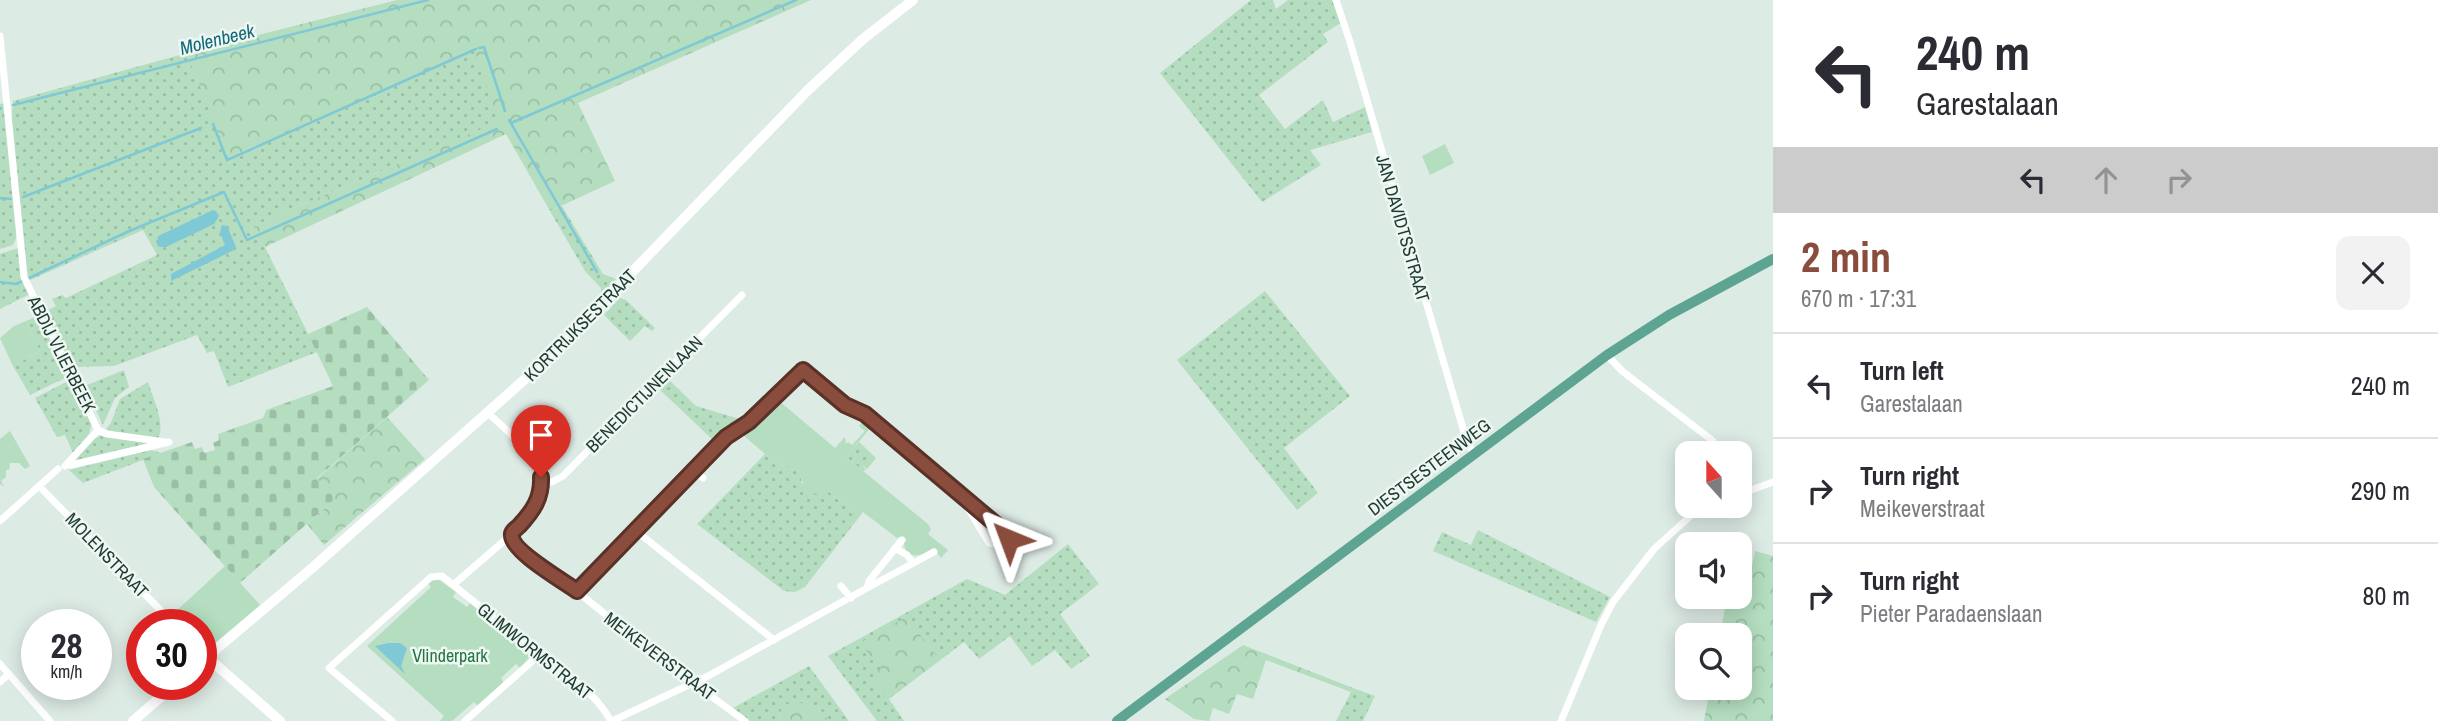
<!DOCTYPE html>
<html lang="en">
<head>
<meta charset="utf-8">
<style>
  :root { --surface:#fff; --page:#f2f2f3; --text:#2b2b33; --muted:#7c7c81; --line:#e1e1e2; --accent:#8a4c3c }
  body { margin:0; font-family:"Archivo Narrow",sans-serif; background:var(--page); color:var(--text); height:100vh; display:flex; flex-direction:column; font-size:26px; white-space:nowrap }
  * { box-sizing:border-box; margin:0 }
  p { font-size:23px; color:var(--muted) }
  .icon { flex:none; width:38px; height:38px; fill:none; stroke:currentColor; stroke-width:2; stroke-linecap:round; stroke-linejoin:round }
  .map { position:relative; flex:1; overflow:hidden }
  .drawer { display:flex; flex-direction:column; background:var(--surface); width:665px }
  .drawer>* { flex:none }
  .guide { background:#fff; color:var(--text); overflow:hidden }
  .needle { width:46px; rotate:339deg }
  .tools { position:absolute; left:1675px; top:441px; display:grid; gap:14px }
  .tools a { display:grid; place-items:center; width:77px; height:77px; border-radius:14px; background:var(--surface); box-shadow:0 4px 18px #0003; font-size:35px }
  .speed { position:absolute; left:21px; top:609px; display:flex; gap:14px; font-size:35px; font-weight:700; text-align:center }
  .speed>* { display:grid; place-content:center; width:91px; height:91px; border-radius:50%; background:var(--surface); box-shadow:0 4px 18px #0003; line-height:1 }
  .speed small { font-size:18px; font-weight:400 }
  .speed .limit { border:10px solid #d22; background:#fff; color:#111 }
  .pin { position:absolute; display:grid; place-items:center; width:60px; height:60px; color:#fff; margin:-72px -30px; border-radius:50% 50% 50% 0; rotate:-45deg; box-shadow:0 0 7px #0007 }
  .pin .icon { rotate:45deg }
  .me { position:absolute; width:77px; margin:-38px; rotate:316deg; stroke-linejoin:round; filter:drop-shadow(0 0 5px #0008) }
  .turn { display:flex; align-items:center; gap:24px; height:147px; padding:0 28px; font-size:32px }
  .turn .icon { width:91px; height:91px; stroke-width:2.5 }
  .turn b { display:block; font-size:49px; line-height:60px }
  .lanes { display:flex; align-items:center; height:66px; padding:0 28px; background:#0003; justify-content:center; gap:35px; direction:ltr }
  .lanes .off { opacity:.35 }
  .round { display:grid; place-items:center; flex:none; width:74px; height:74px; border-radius:14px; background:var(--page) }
  .head { display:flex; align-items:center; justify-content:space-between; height:119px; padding:0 28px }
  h1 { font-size:42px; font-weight:700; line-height:52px; color:var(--accent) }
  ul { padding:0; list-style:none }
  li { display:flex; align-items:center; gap:21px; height:105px; padding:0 28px; border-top:2px solid var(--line) }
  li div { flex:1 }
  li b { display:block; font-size:26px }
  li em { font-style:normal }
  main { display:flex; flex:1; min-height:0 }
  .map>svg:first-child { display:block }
  .grass { fill:url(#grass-dots) }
  .forest { fill:url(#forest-crowns) }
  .cemetery { fill:url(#cemetery-stones) }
  .green { fill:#b4debf }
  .water { fill:#7fc8d5 }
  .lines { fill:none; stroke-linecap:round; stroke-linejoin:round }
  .stream { stroke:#7fc8d5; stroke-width:2.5 }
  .street { stroke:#fff; stroke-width:7 }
  .secondary { stroke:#fff; stroke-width:10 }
  .primary { stroke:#5ea492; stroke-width:10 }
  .route-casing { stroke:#5a3127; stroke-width:18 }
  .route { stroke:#8a4c3c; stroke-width:12 }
  .labels { text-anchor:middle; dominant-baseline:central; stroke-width:5; stroke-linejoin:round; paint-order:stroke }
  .street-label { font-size:18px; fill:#1e3b33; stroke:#eef7f2 }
  .park-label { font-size:18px; fill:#257544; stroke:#eef7f2 }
  .water-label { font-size:19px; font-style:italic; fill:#14697b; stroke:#eef7f2 }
</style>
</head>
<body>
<main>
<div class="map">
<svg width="1773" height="721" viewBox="0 0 1773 721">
  <defs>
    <pattern id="grass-dots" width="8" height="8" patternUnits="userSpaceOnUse" patternTransform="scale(1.75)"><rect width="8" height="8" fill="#b4debf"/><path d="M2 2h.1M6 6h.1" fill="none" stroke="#9abfa5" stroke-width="1.8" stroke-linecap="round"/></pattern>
    <pattern id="forest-crowns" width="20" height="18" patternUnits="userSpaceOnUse" patternTransform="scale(1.75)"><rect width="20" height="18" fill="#b4debf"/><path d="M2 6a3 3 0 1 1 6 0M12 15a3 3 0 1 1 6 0" fill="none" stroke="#9abfa5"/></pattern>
    <pattern id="cemetery-stones" width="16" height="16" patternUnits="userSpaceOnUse" patternTransform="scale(1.75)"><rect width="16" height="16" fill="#b4debf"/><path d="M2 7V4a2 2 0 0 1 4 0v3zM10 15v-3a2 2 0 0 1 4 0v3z" fill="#9abfa5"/></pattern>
  </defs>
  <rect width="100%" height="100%" fill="#ddebe5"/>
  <path class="grass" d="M 1251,0 L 1273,0 L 1276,9 L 1288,0 L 1332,0 L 1341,23 L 1323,34 L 1328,42 L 1259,95 L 1285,129 L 1323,100 L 1333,122 L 1365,107 L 1372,132 L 1310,150 L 1321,165 L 1262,202 L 1160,73 Z
    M 474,48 L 499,122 L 270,218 L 250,231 L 265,247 L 317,352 L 228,387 L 214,351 L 207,353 L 197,335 L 114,366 L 73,367 L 44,312 L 56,306 L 52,299 L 62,295 L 66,298 L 157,255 L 143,230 L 28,281 L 12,119 L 13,101 L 187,53 L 229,158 Z
    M 4,103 L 17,236 L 13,245 L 0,249 L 0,104 Z
    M 562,206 L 603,274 L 616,279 L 600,299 L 601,288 L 585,271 L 550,211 Z
    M 18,248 L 22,278 L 30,294 L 0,309 L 0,254 Z
    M 1265,291 L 1350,396 L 1284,448 L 1318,493 L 1297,510 L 1177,360 Z
    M 620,298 L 626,300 L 655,328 L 652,331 L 645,326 L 630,341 L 604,315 Z
    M 38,316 L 41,316 L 69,373 L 67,377 L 30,395 L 13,366 L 40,351 L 26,321 Z
    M 124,370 L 129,387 L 115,398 L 103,425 L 86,389 L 87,385 Z
    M 668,379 L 696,406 L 743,420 L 730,427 L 714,441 L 657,387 Z
    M 70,380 L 92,423 L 89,434 L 73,453 L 65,435 L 57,437 L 35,398 Z
    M 148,382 C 153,399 166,423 158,439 L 120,434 L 106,429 L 111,423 L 120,399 Z
    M 100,436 L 156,443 L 118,453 L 74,461 L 94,439 Z
    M 859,442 L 876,458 L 867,469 L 862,465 L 866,470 L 863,471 L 846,457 Z
    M 151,450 L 161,453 L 83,483 L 69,470 Z
    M 765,454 L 800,473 L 802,483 L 828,491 L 860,516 L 805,587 L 795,592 L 784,591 L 697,524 Z
    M 1478,530 L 1610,597 L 1596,622 L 1433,551 L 1442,532 L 1471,545 Z
    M 1068,544 L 1099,584 L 1060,614 L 1090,656 L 1071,669 L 1055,650 L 1032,666 L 1010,636 L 979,659 L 964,642 L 889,699 L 904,721 L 877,721 L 828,656 L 967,579 L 1005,595 Z
    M 809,666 L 849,721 L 829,721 L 817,706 L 779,714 L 783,721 L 744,721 L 733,708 Z
    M 1353,688 L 1375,696 L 1363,721 L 1336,721 Z"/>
  <path class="forest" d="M 397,0 L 811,0 L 578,103 L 615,181 L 550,211 L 506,134 L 265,247 L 250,231 L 270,218 L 498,122 L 474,49 L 228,158 L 187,53 Z
    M 387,417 L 425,459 L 324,545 L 307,524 L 335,499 L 317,479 Z
    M 1755,551 L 1773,556 L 1773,721 L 1704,721 L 1710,688 L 1740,688 L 1740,635 L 1720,635 L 1727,597 L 1740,597 L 1740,584 L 1750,576 Z
    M 906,617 L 940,660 L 888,699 L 884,689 L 875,684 L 874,675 L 881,668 L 860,643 Z
    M 1243,645 L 1353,688 L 1351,692 L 1266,660 L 1253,699 L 1237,694 L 1229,714 L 1213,708 L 1209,721 L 1194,719 L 1165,699 Z
    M 804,703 L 817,706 L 829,721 L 783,721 L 779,714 L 785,704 Z"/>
  <path class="cemetery" d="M 367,307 L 429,380 L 317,478 L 335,499 L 240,583 L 154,487 L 143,459 L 192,442 L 195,449 L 202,447 L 204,453 L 215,450 L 213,443 L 219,440 L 218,434 L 263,418 L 266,410 L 333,386 L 308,334 Z"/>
  <path class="green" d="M 1445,144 L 1454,163 L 1430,175 L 1422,156 Z
    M 26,321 L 40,351 L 13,366 L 0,338 L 14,326 Z
    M 778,400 L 835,448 L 845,437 L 846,444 L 848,442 L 852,445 L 865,431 L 859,426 L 864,420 L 872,426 L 846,457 L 928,524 L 931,529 L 928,534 L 948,550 L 941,558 L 933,548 C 923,554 917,559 906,552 L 903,540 L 899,537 L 897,538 L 863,512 L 860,516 L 828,491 L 816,494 L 806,489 L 799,473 L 765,454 L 742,434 Z
    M 10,431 L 30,466 L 25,469 L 19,463 L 10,463 L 9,470 L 6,470 L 6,477 L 1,481 L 4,487 L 0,484 L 0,439 Z
    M 225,566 L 260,605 L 209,648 L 201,643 L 201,625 L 185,625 L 174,613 Z
    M 434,580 L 439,580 L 456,592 L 453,597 L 467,607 L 470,603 L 494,621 L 491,626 L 513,643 L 517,639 L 530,651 L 531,655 L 520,668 L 516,664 L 501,678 L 504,683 L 478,706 L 474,702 L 452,721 L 440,721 L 444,716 L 367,646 L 431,587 L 428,583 Z"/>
  <path class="water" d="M 213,210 L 216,211 L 219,216 L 214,224 L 166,247 L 160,247 L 157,245 L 158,236 Z
    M 222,225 L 227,226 L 236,247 L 234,250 L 171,281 L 171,274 L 225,245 L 220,233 Z
    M 389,643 L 400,643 L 407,648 L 401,666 L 405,674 L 375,646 Z"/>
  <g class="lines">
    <path class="stream" d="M 479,48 L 484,47 L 505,111
      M 13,105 L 428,0
      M 0,109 L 1,108
      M 509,120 L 597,272
      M 511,123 L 796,0
      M 213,124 L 227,160 L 476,49
      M 23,197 L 201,128
      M 0,198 L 11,199
      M 29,278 L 127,232 L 224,192 L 247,240 L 497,129
      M 0,282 L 16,284 L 23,281"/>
    <path class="street" d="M 1336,0 L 1350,42 L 1467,442 L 1474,455
      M 0,36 L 24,277 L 98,430
      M 1607,355 L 1622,371 L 1713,441 L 1718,453
      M 488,413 C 515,439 563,471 532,512 C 525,521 513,526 512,537
      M 98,430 L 107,434 L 165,442
      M 67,464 L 71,465 L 169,442
      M 65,466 L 98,430
      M 693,470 L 703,478
      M 541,482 L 552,482 L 563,476 L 742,295
      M 39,486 L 175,625
      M 1740,494 L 1773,482
      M 0,521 L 58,469
      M 636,531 L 774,640
      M 512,537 L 520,549 L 563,584 L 569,585 L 662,660 L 745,721
      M 902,540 L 869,581 L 867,588 L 934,552
      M 895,548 L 907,555 L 913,563
      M 453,585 L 505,540 L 512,537
      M 841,586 L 851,598
      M 577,591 L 724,438 L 749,422 L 803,370 L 845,405 L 865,414 L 1005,532 L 1008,537 L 1007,541 L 999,545 L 989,543 L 958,492
      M 0,664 L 50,721
      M 0,682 L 9,674
      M 392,721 L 329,668 L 431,577 L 442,576 L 530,647 C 538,656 547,660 557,667 C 578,682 598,698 611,721
      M 465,721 L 538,656
      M 612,721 L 710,675 L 867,588
      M 1561,721 L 1601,625 L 1613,602 L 1654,549 L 1696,511 L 1707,506"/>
    <path class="secondary" d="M 207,657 L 280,721
      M 201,662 L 311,569 L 550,357 L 808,90 L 863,39 L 913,0
      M 133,721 L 176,684"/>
    <path class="primary" d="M 1117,721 L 1607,355 L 1669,315 L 1773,259"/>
  </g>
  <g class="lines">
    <g class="route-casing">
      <path id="route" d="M 541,477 C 542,498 533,511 519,526 C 517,528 512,531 512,534 C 509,550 565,582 577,591 L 726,437 L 749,422 L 803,370 L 845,405 L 865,414 L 1005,532 L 1009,539"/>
    </g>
    <use href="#route" class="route"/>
  </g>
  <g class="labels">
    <g class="street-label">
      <text transform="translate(1403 228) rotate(74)">JAN DAVIDTSSTRAAT</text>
      <text transform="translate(580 325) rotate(-45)">KORTRIJKSESTRAAT</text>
      <text transform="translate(62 354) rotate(63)">ABDIJ VLIERBEEK</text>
      <text transform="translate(644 394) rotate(-45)">BENEDICTIJNENLAAN</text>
      <text transform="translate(1429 467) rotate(-37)">DIESTSESTEENWEG</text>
      <text transform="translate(107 555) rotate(46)">MOLENSTRAAT</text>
      <text transform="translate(535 651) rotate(39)">GLIMWORMSTRAAT</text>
      <text transform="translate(660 656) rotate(37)">MEIKEVERSTRAAT</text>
    </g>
    <g class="park-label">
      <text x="450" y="655">Vlinderpark</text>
    </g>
    <g class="water-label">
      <text transform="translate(217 39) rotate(-14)">Molenbeek</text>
    </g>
  </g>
</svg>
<div class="tools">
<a><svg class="needle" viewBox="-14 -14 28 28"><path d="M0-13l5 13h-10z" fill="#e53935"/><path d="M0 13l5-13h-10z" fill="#7c7c81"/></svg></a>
<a><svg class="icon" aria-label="sound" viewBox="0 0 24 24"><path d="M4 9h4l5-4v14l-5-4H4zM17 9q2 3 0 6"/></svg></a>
<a><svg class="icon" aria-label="search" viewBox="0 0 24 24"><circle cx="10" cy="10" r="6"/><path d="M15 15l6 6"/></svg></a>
</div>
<div class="speed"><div>28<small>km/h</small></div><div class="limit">30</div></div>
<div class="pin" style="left:541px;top:477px;background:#d93025"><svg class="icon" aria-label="arrive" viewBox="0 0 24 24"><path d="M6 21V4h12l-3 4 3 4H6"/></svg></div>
<svg class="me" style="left:1009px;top:539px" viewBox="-20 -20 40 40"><path d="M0-17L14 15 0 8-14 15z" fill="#8a4c3c" stroke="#fff" stroke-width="4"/></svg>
</div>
<section class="drawer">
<div class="guide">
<div class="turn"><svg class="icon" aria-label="left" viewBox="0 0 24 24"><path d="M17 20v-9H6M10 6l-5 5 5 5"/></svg><div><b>240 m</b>Garestalaan</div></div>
<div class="lanes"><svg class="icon" aria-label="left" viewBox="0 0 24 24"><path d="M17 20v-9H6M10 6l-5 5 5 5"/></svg><svg class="icon off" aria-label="ahead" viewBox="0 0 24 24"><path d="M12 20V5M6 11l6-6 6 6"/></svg><svg class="icon off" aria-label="right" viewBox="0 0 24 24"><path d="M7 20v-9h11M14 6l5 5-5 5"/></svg></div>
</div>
<div class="head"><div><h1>2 min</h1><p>670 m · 17:31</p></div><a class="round"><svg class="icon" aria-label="close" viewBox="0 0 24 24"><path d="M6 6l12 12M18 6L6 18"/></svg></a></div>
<ul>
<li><svg class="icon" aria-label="left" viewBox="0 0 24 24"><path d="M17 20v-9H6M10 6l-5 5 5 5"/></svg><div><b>Turn left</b><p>Garestalaan</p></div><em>240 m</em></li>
<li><svg class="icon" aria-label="right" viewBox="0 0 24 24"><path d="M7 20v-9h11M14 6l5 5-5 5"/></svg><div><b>Turn right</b><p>Meikeverstraat</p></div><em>290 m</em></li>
<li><svg class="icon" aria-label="right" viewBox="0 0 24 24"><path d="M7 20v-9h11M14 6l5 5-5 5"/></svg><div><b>Turn right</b><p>Pieter Paradaenslaan</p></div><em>80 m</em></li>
</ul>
</section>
</main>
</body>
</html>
